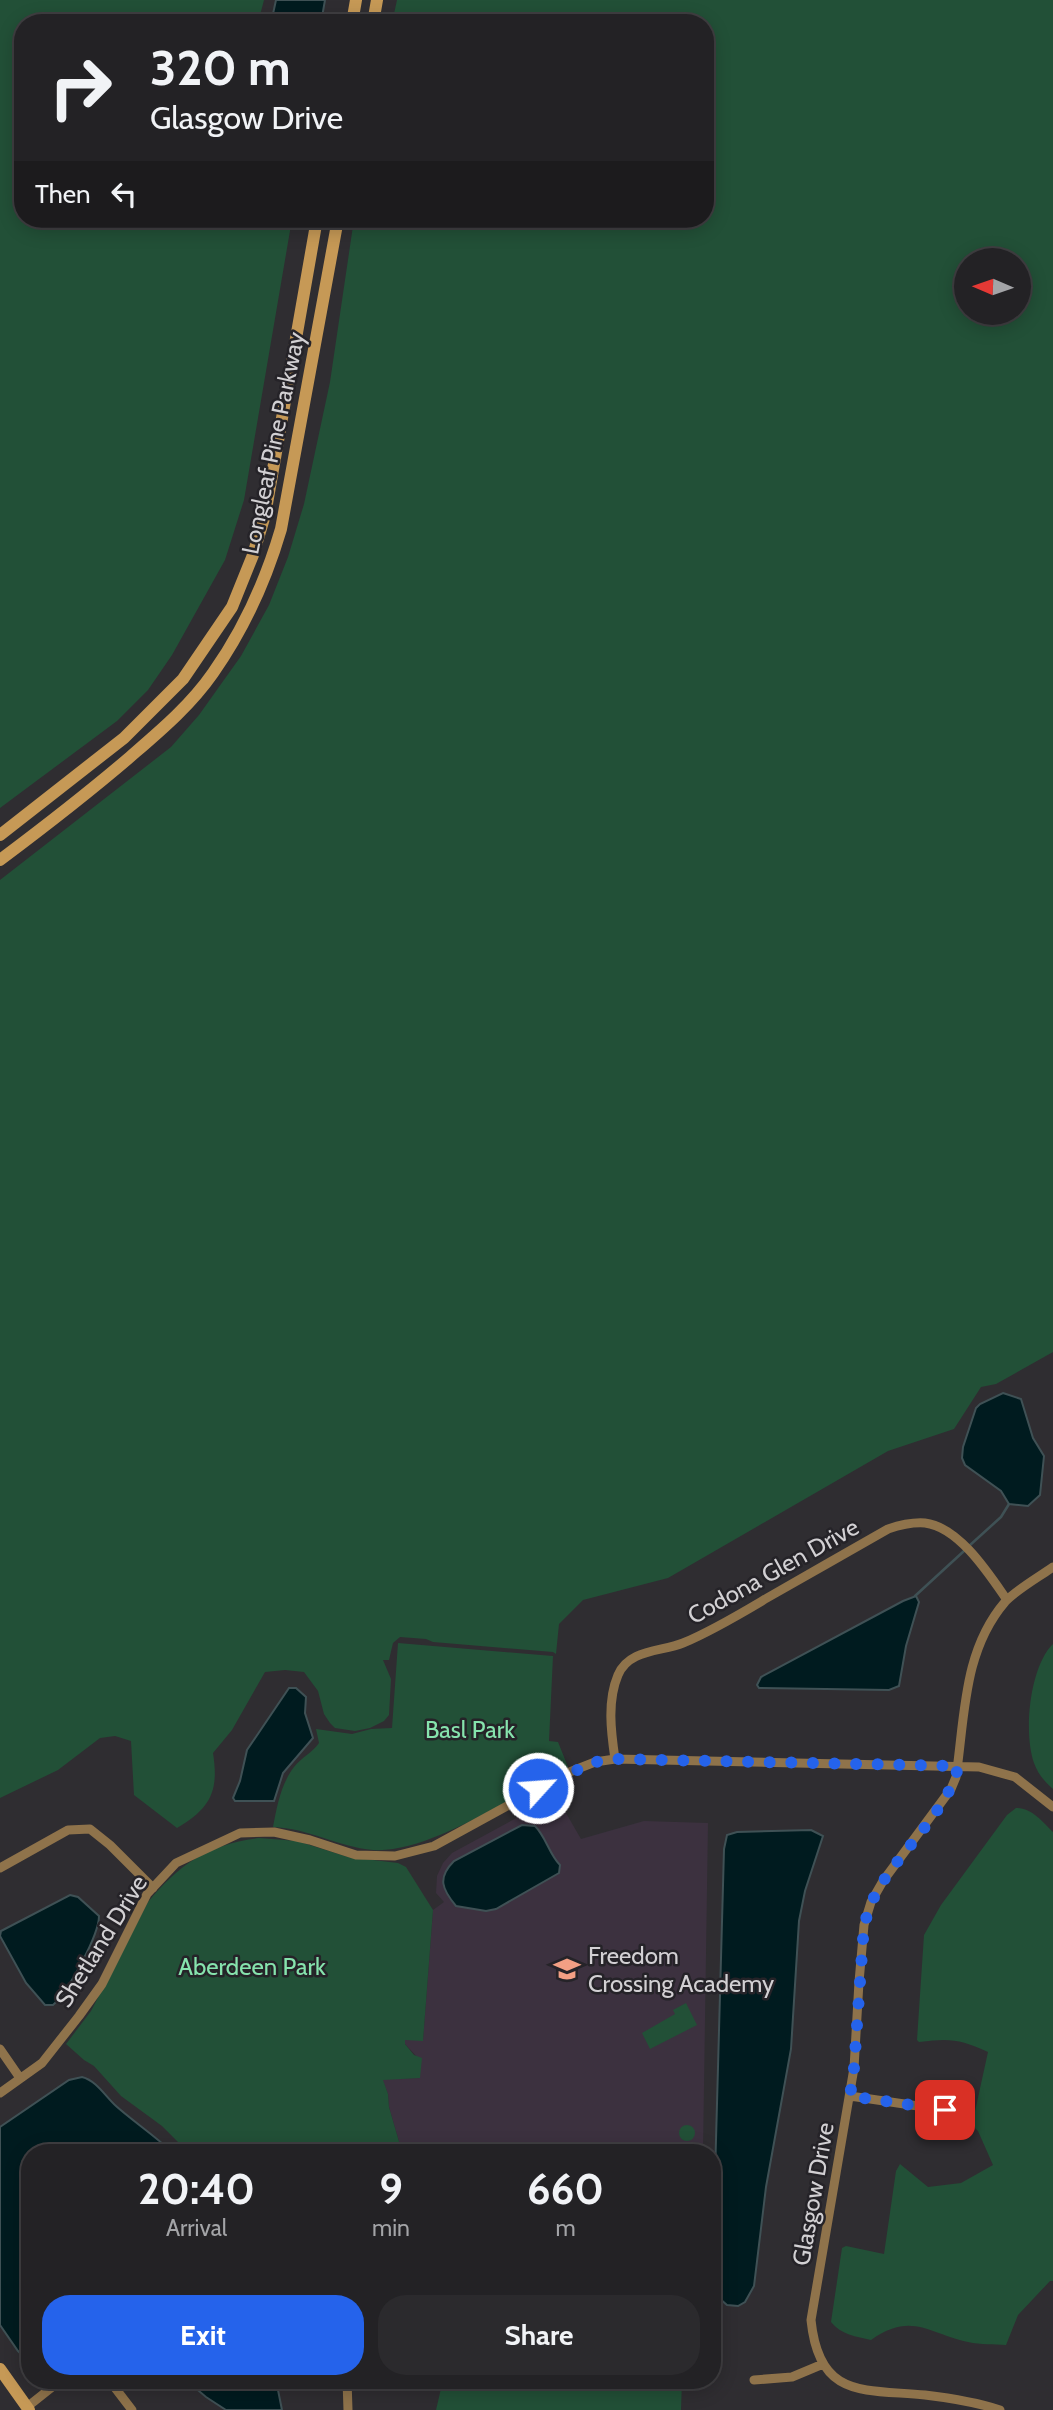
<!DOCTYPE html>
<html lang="en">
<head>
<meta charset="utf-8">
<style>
  :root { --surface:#232225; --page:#2b2a2d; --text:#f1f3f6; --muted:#a3a4a7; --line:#403f42; --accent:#2563eb }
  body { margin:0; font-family:Cabin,sans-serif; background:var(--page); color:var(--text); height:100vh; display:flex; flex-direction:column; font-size:26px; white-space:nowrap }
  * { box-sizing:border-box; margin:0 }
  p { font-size:23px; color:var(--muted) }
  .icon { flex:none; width:38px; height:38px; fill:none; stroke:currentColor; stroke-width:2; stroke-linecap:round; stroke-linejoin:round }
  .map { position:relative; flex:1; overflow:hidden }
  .sheet { position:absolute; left:21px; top:2144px; width:700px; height:245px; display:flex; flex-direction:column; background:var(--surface); border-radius:28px; box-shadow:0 4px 18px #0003,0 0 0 2px var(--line) }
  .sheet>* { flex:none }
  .guide { position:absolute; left:14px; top:14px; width:700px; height:214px; border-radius:28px; box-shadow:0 4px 18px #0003,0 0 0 2px var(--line); background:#232225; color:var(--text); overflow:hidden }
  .needle { width:46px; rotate:272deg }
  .controls { position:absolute; left:954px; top:248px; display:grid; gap:14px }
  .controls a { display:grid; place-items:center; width:77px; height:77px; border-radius:50%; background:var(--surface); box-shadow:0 4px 18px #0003,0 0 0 2px var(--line); font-size:35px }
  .pin { position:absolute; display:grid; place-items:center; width:60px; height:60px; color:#fff; margin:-30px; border-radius:14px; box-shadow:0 4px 10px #0006 }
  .me { position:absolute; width:77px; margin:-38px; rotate:64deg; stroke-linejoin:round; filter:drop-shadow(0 0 5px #0008) }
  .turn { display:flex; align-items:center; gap:24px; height:147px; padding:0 21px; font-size:32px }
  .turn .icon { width:91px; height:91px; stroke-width:2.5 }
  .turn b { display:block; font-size:49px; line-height:60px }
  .then { display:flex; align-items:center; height:66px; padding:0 21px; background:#0003; gap:14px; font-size:26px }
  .eta { display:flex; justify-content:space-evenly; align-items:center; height:119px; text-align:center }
  .eta b { font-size:42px; font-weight:800; line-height:49px }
  .primary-button { display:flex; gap:14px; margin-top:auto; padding:14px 21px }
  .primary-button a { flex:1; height:80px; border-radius:28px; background:var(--accent); color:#fff; font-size:28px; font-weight:800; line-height:80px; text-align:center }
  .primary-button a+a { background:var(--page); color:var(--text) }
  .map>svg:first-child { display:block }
  .education { fill:#3c313f }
  .green { fill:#225037; fill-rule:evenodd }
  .water { fill:#001b1f; stroke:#3f5155; stroke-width:2 }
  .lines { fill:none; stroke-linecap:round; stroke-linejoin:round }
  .stream { stroke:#3f5155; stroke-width:2.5 }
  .minor { stroke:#8f734b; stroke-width:9 }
  .secondary { stroke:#c69956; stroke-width:12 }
  .route { stroke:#2563eb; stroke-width:12; stroke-dasharray:0 21.6 }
  .labels { text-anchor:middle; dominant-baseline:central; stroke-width:5; stroke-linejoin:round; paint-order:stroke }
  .street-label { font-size:24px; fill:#d2d0d3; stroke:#252328 }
  .park-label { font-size:24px; fill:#86e3ad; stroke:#252328 }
  .poi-label { font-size:24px; fill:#d2d0d3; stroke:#252328; text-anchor:start }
</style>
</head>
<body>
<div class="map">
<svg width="1053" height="2410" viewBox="0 0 1053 2410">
  <rect width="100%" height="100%" fill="#2f2d31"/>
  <path class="education" d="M 559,1801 L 581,1839 L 644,1821 L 708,1823 L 703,2152 L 402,2152 L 389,2107 L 388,2094 L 382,2079 L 419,2078 L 418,2058 L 405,2044 L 405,2040 L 423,2040 L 433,1910 L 444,1902 L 436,1893 L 437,1876 L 443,1863 L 452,1853 L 531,1810 L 536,1814 Z"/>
  <path class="green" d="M 0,0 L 264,0 L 258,23 L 23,23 L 23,219 L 292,219 L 244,500 L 225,560 L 172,655 L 148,690 L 117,721 L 0,808 Z
    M 397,0 L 1053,0 L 1053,1352 L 996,1384 L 981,1387 L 954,1429 L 888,1451 L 668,1578 L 583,1600 L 559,1624 L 556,1654 L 553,1652 L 433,1642 L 426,1639 L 400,1637 L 393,1643 L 389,1660 L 383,1660 L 391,1679 L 389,1715 L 384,1721 L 370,1728 L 355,1731 L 335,1728 L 330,1723 L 324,1714 L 318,1691 L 304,1672 L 285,1670 L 265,1672 L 232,1730 L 213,1753 C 219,1791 211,1808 177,1828 L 134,1795 L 131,1741 L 115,1736 L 100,1738 L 58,1770 L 0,1798 L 0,880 L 171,747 L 199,715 L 241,656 L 269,605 L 288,557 L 304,504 L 330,382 L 354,219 L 705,219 L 705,23 L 392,23 ZM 966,261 L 1018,261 L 1018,313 L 966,313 Z
    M 398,1643 L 553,1656 L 549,1741 L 558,1742 L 568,1767 C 517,1794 429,1854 373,1850 C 338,1847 308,1828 273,1827 C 277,1806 281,1784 294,1767 C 301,1758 313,1752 319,1743 L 316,1729 L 352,1734 L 371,1729 L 392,1728 Z
    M 1053,1644 L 1053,1789 C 1044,1781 1038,1774 1034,1763 C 1023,1732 1030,1666 1053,1644 Z
    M 1016,1808 C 1031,1807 1043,1822 1053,1832 L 1053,2281 L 1050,2281 L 1018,2315 L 1006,2345 C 994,2344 981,2345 968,2342 C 929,2334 912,2311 871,2340 C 857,2337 840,2334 831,2322 L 842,2248 L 846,2246 L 884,2254 L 896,2171 L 900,2164 L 928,2187 L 961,2183 L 993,2165 L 978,2131 L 972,2125 L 988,2052 C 960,2039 950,2038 919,2042 L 917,2040 L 924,1935 L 941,1905 L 1007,1815 Z
    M 259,1838 L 297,1841 L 348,1857 L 398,1863 L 406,1867 L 433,1910 L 423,2041 L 405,2040 L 405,2044 L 414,2055 L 422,2058 L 420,2078 L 383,2080 L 388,2094 L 389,2107 L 402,2152 L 188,2152 L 162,2126 L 121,2096 L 94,2066 L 84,2060 L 66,2044 L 91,2011 L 148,1902 C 179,1864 209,1844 259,1838 Z
    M 686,2003 L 697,2025 L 650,2049 L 642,2033 L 675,2014 L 673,2010 Z
    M679 2133a8 8 0 1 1 16 0a8 8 0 1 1-16 0Z
    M 443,2380 L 682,2380 L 681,2410 L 436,2410 Z"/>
  <path class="water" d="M 276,0 L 325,0 L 321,23 L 271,23 Z
    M 1003,1393 L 1021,1399 L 1033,1438 L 1044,1456 L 1040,1495 L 1028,1506 L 1009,1504 L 1001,1491 L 965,1465 L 962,1458 L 963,1447 L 976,1408 L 980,1404 Z
    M 916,1596 L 919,1602 L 906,1646 L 899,1686 L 889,1690 L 759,1688 L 757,1685 L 761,1677 L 903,1601 Z
    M 289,1688 L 296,1688 L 306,1697 L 305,1713 L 313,1738 L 283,1773 L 274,1801 L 235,1801 L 233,1798 L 240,1781 L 247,1750 Z
    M 522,1825 L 535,1826 C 546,1837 549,1854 560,1865 L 559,1873 L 496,1909 L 486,1911 L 456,1906 C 442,1889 437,1878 454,1861 Z
    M 811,1830 L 823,1836 L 805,1891 L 799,1921 L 791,2049 L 766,2187 L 754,2286 L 745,2302 L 738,2306 L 727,2305 L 719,2298 L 712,2285 L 724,1849 L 727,1835 L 737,1832 Z
    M 70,1895 L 78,1897 L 99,1916 C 99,1935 68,1992 53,2005 L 45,2005 L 26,1983 L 0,1936 L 1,1931 Z
    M 82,2077 C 97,2081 105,2096 116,2106 C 134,2122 154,2135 172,2152 L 30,2152 L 30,2359 L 27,2360 L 18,2351 L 0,2325 L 0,2127 L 69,2080 Z
    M 186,2380 L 276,2380 L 282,2410 L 226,2410 L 206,2397 Z"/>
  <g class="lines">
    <path class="stream" d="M 969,1546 L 1001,1517 L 1009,1504
      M 915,1596 L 964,1551"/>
    <path class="minor" d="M 615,1759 C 611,1732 607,1701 618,1675 C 629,1649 661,1652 683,1643 C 712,1631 740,1614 767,1598 C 807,1575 848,1552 888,1529 C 900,1525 912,1522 925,1523 C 959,1527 989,1574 1007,1600
      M 0,1868 L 68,1830 L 90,1829 L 110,1845 L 153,1888
      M 0,2049 L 20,2078
      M 0,2093 L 42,2063 L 79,2016 L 102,1984 L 147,1894 L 176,1863 L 240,1833 L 274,1832 L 310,1840 L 356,1855 L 395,1856 L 434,1846 L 567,1773 L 595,1762 L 615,1759 L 979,1767 L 1015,1777 L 1053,1807
      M 850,2096 L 945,2110
      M 109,2380 L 132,2410
      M 347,2380 L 348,2410
      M 754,2380 L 792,2377 L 823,2364
      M 27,2407 L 61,2380
      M 1000,2410 C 976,2402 950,2398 925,2395 C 863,2389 819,2399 811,2320 L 854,2068 L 859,1982 L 864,1925 L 871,1902 L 883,1881 L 951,1789 L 956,1777 C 965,1716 963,1651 1005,1602 C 1016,1590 1039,1577 1053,1567"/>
    <path class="secondary" d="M 352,23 L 356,0
      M 373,23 L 377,0
      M 0,835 L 124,738 L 183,679 L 232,607 L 253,555 L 265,515 L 317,219
      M 0,860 C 44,827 88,793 130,757 C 160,731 190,706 213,673 C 244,629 266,580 281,529 L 338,219
      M 0,2369 L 29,2410"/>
  </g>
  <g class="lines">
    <path class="route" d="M 538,1788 L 595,1762 L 615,1759 L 958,1766 C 952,1803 905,1848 884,1880 C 874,1894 869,1909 864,1925 L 854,2068 L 850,2096 L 945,2110"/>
  </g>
  <defs>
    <g id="school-bare" transform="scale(2.1)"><path d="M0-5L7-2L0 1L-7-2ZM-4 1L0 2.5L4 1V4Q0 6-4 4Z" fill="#f39f84" stroke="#252328" stroke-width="2.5" paint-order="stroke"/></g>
  </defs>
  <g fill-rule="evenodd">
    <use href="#school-bare" x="567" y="1969"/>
  </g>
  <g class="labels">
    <g class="street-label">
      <text transform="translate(273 443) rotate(-78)">Longleaf Pine Parkway</text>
      <text transform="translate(773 1571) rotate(-29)">Codona Glen Drive</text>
      <text transform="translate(101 1941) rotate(-58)">Shetland Drive</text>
      <text transform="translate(813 2194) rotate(-80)">Glasgow Drive</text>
    </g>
    <g class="park-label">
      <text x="470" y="1729">Basl Park</text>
      <text x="252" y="1966">Aberdeen Park</text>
    </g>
    <g class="poi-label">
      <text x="588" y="1955">Freedom<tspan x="588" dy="28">Crossing Academy</tspan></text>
    </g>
  </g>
</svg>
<div class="controls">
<a><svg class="needle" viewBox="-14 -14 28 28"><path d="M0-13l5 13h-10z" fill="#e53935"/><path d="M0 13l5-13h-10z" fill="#a3a4a7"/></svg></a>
</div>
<div class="pin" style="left:945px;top:2110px;background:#d93025"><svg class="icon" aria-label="arrive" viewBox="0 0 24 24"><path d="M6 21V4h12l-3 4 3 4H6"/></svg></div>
<svg class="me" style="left:538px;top:1788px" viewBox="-20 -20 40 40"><circle r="17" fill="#2563eb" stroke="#fff" stroke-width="3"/><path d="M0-11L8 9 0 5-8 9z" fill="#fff"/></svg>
<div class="guide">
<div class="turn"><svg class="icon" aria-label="right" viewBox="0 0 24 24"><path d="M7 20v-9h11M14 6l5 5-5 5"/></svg><div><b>320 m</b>Glasgow Drive</div></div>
<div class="then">Then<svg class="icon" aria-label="left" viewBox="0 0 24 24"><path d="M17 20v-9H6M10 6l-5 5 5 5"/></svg></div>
</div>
<section class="sheet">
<div class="eta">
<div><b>20:40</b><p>Arrival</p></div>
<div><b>9</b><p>min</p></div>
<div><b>660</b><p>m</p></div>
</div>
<div class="primary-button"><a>Exit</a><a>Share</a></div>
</section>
</div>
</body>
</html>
